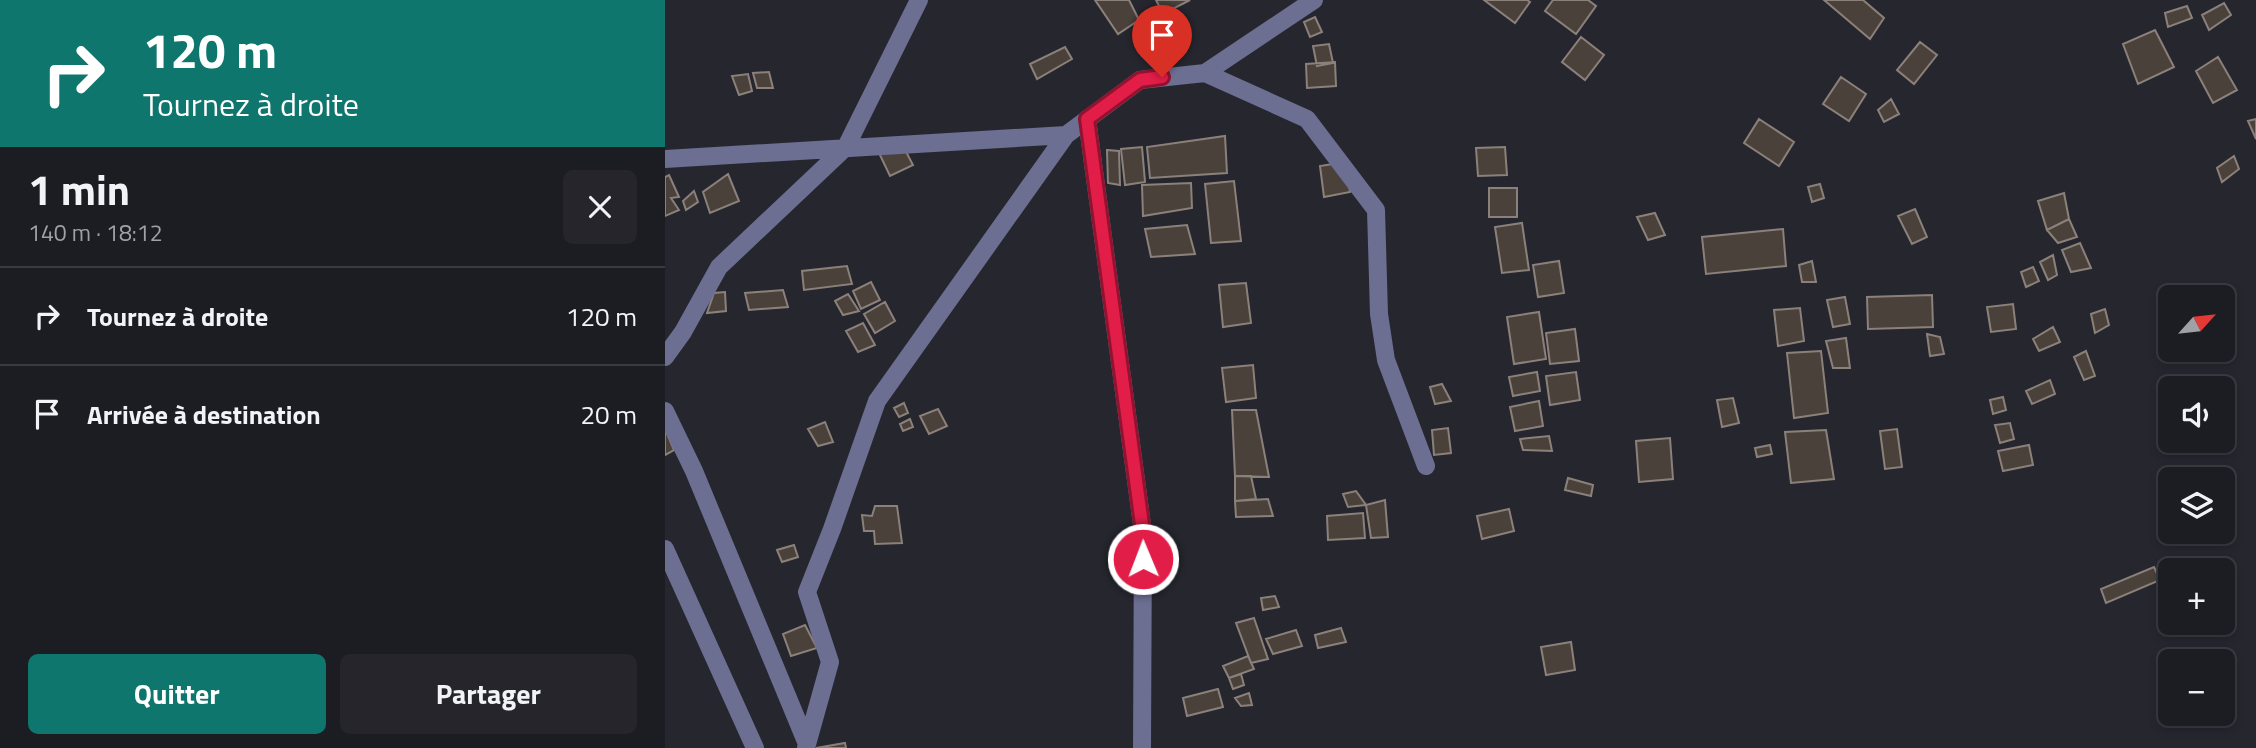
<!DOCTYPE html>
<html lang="fr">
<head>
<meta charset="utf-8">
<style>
  :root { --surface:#1c1c23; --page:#25252b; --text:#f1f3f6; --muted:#a0a1a6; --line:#3a3a41; --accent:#0f766e }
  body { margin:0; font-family:"Titillium Web",sans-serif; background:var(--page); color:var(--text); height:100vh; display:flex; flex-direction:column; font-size:26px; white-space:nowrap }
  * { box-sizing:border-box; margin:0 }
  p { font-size:23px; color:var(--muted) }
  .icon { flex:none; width:38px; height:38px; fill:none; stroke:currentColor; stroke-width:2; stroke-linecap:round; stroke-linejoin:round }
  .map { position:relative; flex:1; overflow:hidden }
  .details { display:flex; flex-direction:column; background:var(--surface); width:665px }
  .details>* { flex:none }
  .banner { background:#0f766e; color:#fff; overflow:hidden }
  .needle { width:46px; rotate:63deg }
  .tools { position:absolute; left:1493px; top:285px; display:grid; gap:14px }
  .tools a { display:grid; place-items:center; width:77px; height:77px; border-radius:10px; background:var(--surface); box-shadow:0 4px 10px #0003,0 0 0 2px var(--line); font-size:35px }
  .pin { position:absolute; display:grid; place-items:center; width:60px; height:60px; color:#fff; margin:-72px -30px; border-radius:50% 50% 50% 0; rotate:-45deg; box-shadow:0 0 7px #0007 }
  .pin .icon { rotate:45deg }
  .me { position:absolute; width:77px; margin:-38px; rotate:359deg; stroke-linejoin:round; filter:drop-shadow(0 0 5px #0008) }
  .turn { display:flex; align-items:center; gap:24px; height:147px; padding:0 28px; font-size:32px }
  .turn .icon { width:91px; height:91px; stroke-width:2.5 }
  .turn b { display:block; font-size:49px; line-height:60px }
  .round { display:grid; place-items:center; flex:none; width:74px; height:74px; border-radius:10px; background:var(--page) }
  .headline { display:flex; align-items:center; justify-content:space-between; height:119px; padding:0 28px }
  h1 { font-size:42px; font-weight:700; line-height:52px }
  .button { display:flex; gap:14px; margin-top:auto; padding:14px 28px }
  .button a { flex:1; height:80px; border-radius:10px; background:var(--accent); color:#fff; font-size:28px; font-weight:700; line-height:80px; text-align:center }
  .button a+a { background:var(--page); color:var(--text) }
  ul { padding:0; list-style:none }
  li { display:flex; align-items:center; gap:21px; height:98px; padding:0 28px; border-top:2px solid var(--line) }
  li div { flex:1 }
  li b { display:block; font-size:26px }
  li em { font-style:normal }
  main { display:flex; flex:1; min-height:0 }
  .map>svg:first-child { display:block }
  .building { fill:#4a413b; stroke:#8b817a; stroke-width:2 }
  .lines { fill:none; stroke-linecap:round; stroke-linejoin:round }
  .minor { stroke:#6c6e92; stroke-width:18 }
  .route-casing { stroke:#92132f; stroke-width:18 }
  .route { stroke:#e11d48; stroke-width:12 }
</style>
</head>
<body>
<main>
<section class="details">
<div class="banner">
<div class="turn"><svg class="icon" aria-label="right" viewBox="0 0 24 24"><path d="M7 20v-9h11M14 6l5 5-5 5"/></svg><div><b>120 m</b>Tournez à droite</div></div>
</div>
<div class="headline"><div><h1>1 min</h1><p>140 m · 18:12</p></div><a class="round"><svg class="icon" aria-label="close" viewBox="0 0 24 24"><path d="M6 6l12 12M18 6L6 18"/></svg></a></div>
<ul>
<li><svg class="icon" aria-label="right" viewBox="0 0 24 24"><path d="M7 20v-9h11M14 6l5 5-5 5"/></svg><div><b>Tournez à droite</b></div><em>120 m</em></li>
<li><svg class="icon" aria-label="arrive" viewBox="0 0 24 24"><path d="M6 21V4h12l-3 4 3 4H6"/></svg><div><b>Arrivée à destination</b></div><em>20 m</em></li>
</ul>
<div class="button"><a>Quitter</a><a>Partager</a></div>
</section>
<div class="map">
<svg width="1591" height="748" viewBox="0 0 1591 748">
  <rect width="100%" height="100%" fill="#26262f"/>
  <path class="building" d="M 430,0 L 464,0 L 474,20 L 453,34 Z
    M 491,0 L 525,0 L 498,14 Z
    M 819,0 L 862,0 L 865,2 L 850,23 Z
    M 888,0 L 923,0 L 931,6 L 911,34 L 880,11 Z
    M 1159,0 L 1198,0 L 1219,18 L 1205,39 Z
    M 1559,3 L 1566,15 L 1544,30 L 1537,15 Z
    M 1522,6 L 1527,18 L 1503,27 L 1500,13 Z
    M 650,17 L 657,32 L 645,37 L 639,22 Z
    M 503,18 L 506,29 L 496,36 L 490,25 Z
    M 1490,30 L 1509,67 L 1473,84 L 1458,44 Z
    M 916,37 L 939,55 L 920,80 L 897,62 Z
    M 1255,42 L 1272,55 L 1249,84 L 1232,70 Z
    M 664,44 L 668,63 L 652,66 L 648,46 Z
    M 400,47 L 407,59 L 372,79 L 365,64 Z
    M 1553,57 L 1572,90 L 1548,103 L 1531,71 Z
    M 670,62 L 671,86 L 642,88 L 641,64 Z
    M 104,72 L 108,88 L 92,88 L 88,73 Z
    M 83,74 L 87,91 L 74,95 L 67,76 Z
    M 1176,77 L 1201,94 L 1184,121 L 1158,104 Z
    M 1226,99 L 1234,114 L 1219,122 L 1213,110 Z
    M 1094,119 L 1129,142 L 1114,166 L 1079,143 Z
    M 1591,119 L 1591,139 L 1583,121 Z
    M 560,136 L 562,173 L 485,178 L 482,147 Z
    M 236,142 L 248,165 L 225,176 L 214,153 Z
    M 477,147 L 480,182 L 460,185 L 456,149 Z
    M 840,147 L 842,175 L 813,176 L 811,148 Z
    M 442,150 L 454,151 L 455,185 L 443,183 Z
    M 1569,156 L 1574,169 L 1557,182 L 1552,168 Z
    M 681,162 L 685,192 L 659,197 L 655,166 Z
    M 63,174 L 74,201 L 45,213 L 38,192 Z
    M 4,175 L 14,197 L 6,198 L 14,210 L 0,216 L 0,177 Z
    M 569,181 L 576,241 L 546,243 L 540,184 Z
    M 526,183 L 527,208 L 478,216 L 477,185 Z
    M 1155,184 L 1159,198 L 1147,202 L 1143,187 Z
    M 824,188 L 852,188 L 852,217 L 824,217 Z
    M 29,191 L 33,202 L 21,210 L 18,201 Z
    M 1399,193 L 1404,219 L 1382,230 L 1373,201 Z
    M 1250,209 L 1262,237 L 1247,244 L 1233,216 Z
    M 990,213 L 1000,235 L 983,240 L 972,217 Z
    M 1404,219 L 1412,237 L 1393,243 L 1382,230 Z
    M 857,223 L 864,270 L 837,273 L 830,227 Z
    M 522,225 L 530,254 L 486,257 L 480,229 Z
    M 1118,229 L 1121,266 L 1041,274 L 1037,237 Z
    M 1415,243 L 1426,268 L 1406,272 L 1397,250 Z
    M 1388,255 L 1392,275 L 1383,280 L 1375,262 Z
    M 894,261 L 899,293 L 873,297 L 868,265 Z
    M 1147,261 L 1151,282 L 1137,282 L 1134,265 Z
    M 182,266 L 187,284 L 139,290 L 137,271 Z
    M 1368,267 L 1374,281 L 1361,287 L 1356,272 Z
    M 206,282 L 215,300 L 196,309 L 188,291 Z
    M 581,283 L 586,323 L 558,327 L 554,285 Z
    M 118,290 L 123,307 L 84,310 L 80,293 Z
    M 60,292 L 61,311 L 42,313 L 49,293 Z
    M 183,294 L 194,311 L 178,315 L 170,301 Z
    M 1267,295 L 1268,327 L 1203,329 L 1202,297 Z
    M 1180,297 L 1185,324 L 1168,327 L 1162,300 Z
    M 220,302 L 230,321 L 210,333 L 199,314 Z
    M 1348,304 L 1351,329 L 1326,332 L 1322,307 Z
    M 1135,308 L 1139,341 L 1113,346 L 1109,310 Z
    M 1440,309 L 1444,325 L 1430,333 L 1426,314 Z
    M 874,312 L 881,359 L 849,364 L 842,317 Z
    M 198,323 L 210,345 L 193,352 L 181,331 Z
    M 1388,327 L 1395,342 L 1374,351 L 1368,339 Z
    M 910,329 L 914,361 L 885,364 L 881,333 Z
    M 1262,334 L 1275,337 L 1279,354 L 1265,356 Z
    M 1181,338 L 1185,368 L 1168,368 L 1161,341 Z
    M 1156,351 L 1163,413 L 1129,418 L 1122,353 Z
    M 1421,351 L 1430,376 L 1419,380 L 1409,357 Z
    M 588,365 L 591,398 L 561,402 L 557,368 Z
    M 872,372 L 875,391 L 848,396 L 844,377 Z
    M 911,372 L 915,400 L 885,405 L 881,376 Z
    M 1385,380 L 1390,394 L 1367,404 L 1361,391 Z
    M 777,384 L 786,401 L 770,404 L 765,387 Z
    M 1338,397 L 1341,410 L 1328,414 L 1325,400 Z
    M 1068,398 L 1074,423 L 1057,427 L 1052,400 Z
    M 874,401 L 878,426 L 850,431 L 845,407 Z
    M 239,403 L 243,413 L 234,417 L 229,408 Z
    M 273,409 L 282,426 L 264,434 L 255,416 Z
    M 567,410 L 591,410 L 604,477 L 570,476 Z
    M 245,419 L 248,427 L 238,431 L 235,424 Z
    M 160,422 L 168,442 L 153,446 L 143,429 Z
    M 1345,423 L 1349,439 L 1335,443 L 1330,425 Z
    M 783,428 L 786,453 L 769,455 L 767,430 Z
    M 0,429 L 9,450 L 0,455 Z
    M 1232,429 L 1237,467 L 1220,469 L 1215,431 Z
    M 1161,430 L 1169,479 L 1126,483 L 1120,432 Z
    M 884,436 L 887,451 L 858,450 L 855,439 Z
    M 1005,438 L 1008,479 L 974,482 L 971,441 Z
    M 1105,445 L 1107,454 L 1092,457 L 1090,448 Z
    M 1364,445 L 1368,465 L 1338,471 L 1333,451 Z
    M 570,476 L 586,476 L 591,499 L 570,501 Z
    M 903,478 L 928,485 L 926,496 L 900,490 Z
    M 691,491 L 701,505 L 683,507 L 678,494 Z
    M 603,499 L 608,516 L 571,517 L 570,501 Z
    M 720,500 L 723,537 L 706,538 L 701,505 Z
    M 210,506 L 232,506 L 237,543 L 210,544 L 209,531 L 199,531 L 197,515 L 207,516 Z
    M 844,509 L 849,531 L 817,539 L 812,516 Z
    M 698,513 L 700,538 L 663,540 L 662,516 Z
    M 129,545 L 133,557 L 117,562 L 112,550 Z
    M 1489,567 L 1495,580 L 1441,603 L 1436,589 Z
    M 610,596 L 614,607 L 598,610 L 596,598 Z
    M 589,618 L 603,659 L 586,663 L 571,623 Z
    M 140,625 L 152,648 L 126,656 L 118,634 Z
    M 676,628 L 681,642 L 653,648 L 650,635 Z
    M 631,630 L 637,646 L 608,654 L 601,639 Z
    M 906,642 L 910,670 L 881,675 L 876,647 Z
    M 583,656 L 589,669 L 564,678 L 558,666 Z
    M 576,674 L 579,685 L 568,689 L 564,678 Z
    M 553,689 L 558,707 L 522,716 L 518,698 Z
    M 584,693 L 587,705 L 576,706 L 570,698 Z
    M 180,743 L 181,748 L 151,748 Z"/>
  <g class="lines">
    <path class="minor" d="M 540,73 L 649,0
      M 422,119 L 478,532 L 477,748
      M 0,159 L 401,135 L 475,80 L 540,73 L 642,119 L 711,210 L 714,314 L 721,360 L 761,466
      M 0,357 L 18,332 L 54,267 L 181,147 L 254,0
      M 0,411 L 29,471 L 142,744
      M 0,549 L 90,748
      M 141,748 L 165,662 L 142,592 L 167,529 L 212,401 L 401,135"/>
  </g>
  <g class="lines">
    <g class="route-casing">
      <path id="route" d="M 478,559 L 478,532 L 422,119 L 475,80 L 497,77"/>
    </g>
    <use href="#route" class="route"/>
  </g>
</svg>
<div class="tools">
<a><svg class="needle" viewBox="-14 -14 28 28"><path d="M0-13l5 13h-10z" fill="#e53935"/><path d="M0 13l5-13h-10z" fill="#a0a1a6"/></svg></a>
<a><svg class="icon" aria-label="sound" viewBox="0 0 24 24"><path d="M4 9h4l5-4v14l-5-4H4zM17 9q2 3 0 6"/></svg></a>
<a><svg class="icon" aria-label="layers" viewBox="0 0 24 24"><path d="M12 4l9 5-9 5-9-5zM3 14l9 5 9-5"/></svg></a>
<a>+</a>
<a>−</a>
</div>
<div class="pin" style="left:497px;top:77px;background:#d93025"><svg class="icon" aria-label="arrive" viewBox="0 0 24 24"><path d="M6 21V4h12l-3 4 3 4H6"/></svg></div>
<svg class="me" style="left:478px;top:559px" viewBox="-20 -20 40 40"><circle r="17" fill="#e11d48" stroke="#fff" stroke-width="3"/><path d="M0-11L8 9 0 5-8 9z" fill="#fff"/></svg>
</div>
</main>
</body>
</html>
